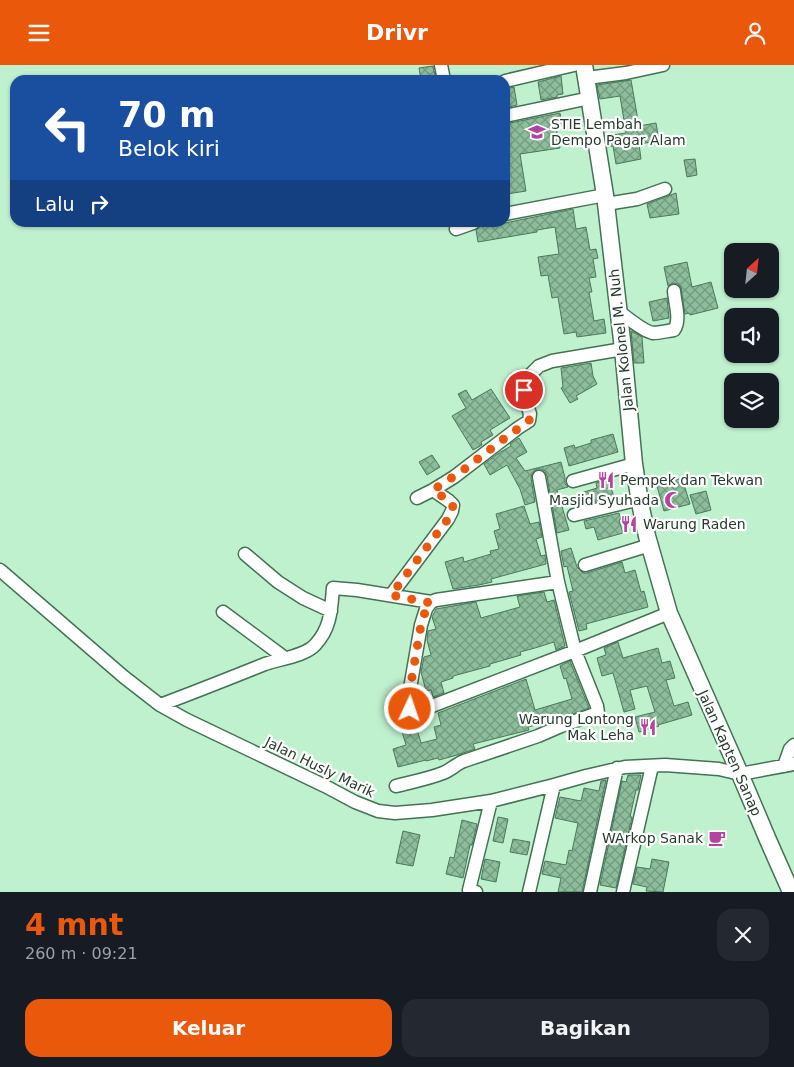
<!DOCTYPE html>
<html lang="id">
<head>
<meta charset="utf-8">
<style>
  :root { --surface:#171b24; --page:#242831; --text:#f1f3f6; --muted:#9ea1a6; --accent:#ea580c }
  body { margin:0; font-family:"DejaVu Sans",sans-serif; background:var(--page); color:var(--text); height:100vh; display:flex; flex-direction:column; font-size:19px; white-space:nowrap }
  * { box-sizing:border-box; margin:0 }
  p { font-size:16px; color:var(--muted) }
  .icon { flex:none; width:28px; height:28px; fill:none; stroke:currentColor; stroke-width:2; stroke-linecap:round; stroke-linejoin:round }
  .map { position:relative; height:827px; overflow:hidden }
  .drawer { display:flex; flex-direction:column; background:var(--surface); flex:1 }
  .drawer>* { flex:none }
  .guide { position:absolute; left:10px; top:10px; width:500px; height:152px; border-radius:15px; box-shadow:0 1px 4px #0004; background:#1a4fa0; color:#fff; overflow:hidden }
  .needle { width:32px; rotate:27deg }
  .tools { position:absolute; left:724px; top:178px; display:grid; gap:10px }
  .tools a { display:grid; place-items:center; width:55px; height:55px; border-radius:10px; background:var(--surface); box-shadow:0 1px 4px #0004; font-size:25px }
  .pin { position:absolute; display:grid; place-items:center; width:42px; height:42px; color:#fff; margin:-21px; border:2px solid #fff; border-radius:50%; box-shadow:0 1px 5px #0007 }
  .me { position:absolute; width:55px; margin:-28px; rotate:3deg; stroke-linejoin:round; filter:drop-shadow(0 0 4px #0008) }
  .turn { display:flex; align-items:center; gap:18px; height:105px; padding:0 25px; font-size:22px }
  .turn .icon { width:65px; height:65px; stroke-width:2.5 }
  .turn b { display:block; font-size:35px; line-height:42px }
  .then { display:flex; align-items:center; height:48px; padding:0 25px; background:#0003; gap:10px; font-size:19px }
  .round { display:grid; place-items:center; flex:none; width:52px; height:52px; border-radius:15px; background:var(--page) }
  .headline { display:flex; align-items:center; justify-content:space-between; height:85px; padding:0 25px }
  h1 { font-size:30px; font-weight:700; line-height:38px; color:var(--accent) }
  .primary-button { display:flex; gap:10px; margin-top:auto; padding:10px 25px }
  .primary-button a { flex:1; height:58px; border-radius:15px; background:var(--accent); color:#fff; font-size:20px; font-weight:700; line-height:58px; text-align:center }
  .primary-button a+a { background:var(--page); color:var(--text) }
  header { display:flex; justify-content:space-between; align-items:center; height:65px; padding:0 25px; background:var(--accent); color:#fff; font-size:22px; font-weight:700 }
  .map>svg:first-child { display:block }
  .building { fill:url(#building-cross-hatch); stroke:#4b795b }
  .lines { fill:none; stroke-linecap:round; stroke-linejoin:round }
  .minor-casing { stroke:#457255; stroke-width:15 }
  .major-casing { stroke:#457255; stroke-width:19 }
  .minor { stroke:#fff; stroke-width:12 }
  .major { stroke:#fff; stroke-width:16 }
  .route { stroke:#ea580c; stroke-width:9; stroke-dasharray:0 16.2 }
  .labels { text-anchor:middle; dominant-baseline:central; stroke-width:4.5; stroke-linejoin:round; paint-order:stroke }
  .poi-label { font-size:14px; fill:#273b2d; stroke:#fff; text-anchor:start }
  .street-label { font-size:14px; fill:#273b2d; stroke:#fff }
</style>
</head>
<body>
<header><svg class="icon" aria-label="menu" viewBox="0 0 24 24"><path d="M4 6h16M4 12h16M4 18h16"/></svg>Drivr<svg class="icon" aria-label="person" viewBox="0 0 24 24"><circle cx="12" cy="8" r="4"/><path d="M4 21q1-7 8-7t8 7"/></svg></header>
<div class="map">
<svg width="794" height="827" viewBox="0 0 794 827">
  <defs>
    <pattern id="building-cross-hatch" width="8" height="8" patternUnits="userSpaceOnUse" patternTransform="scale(1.25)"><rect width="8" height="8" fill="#8dbd9c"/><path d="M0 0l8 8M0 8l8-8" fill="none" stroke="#739b80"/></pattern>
  </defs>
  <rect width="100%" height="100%" fill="#c0f1cf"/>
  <path class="building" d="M 433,1 L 436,15 L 421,15 L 419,3 Z
    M 561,11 L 563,29 L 557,30 L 557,32 L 541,35 L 538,17 Z
    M 631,15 L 639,61 L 656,58 L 659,76 L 639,79 L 641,94 L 616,99 L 613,81 L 607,82 L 606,71 L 626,68 L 620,31 L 600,34 L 597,20 Z
    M 514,22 L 517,40 L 509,42 L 506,24 Z
    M 560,48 L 562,61 L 556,62 L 560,83 L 520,89 L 526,126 L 507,129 L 505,120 L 505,95 L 509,94 L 505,73 L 505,59 Z
    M 695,94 L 697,110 L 687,112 L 684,95 Z
    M 676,128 L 679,149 L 650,153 L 647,139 Z
    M 573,144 L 576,164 L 586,162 L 590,185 L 596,184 L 598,193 L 593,194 L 596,212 L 589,213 L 592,227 L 589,227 L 594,256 L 604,254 L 606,268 L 577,272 L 576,267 L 564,269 L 558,232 L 552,233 L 548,210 L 541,211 L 538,192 L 559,189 L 555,162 L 537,165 L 537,167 L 478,177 L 476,165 L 479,163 L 481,158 L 505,158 Z
    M 687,197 L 692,222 L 711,217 L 718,243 L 690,250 L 689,248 L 685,249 L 681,222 L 678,219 L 674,218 L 668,221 L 664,202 Z
    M 667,233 L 669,253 L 653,256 L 649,237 Z
    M 631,266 L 642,272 L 644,298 L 634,298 Z
    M 591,298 L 593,311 L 597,319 L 576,331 L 578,334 L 570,338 L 561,323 L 563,322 L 561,303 Z
    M 491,324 L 510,353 L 490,365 L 493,370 L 481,377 L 482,380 L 473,385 L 452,351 L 466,343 L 458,329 L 466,325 L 472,335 Z
    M 613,369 L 618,387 L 569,401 L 564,383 L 574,380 L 575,383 L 591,378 L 591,375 Z
    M 519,373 L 527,387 L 516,393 L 525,406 L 561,397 L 565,413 L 565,419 L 568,422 L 557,425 L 569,465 L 557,468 L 547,411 L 545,406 L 541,404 L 537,404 L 532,409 L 531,413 L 535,437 L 525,440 L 520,424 L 507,400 L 490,410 L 484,399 L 499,388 L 511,381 L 510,379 Z
    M 432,390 L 440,402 L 427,410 L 419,397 Z
    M 613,413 L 614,416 L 609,417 L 614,432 L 584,439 L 581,428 L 597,423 L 596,418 Z
    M 682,413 L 690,439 L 664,446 L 657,421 Z
    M 706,426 L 711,445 L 696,449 L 690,430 Z
    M 524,441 L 530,459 L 539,457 L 542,472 L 536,474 L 541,491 L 545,490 L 546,499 L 491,514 L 492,517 L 479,520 L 453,524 L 445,497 L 463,492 L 464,497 L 491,489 L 490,486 L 499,484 L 494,466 L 500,464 L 496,449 Z
    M 619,448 L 621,454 L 619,455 L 623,468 L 598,475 L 594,462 L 586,464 L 584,456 Z
    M 571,483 L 577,502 L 583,508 L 587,508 L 622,497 L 625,508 L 635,505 L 641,527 L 644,526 L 648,542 L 586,559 L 587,564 L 579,566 L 569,527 L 573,526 L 567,501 L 564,502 L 561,486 Z
    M 544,527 L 547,537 L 554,535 L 565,581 L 556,585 L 554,577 L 535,583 L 520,587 L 521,590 L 490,599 L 490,601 L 453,611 L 453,613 L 441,617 L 444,628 L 433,632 L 431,625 L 426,626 L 421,607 L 424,592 L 431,590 L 427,575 L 428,566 L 436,564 L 432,552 L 436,544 L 476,537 L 481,553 L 520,542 L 517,531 Z
    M 618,577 L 623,593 L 658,583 L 662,598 L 670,596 L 675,613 L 666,615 L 674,641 L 688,637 L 692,650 L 658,660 L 659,661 L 639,667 L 635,652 L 655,647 L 647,621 L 630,625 L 635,644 L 624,647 L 613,608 L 602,611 L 597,593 L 606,590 L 604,583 Z
    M 570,596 L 589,643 L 556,655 L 528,662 L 529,665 L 473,679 L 475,684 L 457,690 L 439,695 L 438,693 L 426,696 L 426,695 L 398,702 L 393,684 L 406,680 L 398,653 L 405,651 L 414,654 L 421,678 L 437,674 L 434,662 L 441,660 L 438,648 L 526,614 L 535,645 L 572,634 L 566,613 L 564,614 L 560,601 Z
    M 628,710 L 641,710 L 638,725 L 636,725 L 630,752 L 632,752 L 616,823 L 600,820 L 622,716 L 626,717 Z
    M 606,715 L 582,827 L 558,827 L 561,813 L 542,809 L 545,796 L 566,800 L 569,785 L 572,786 L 578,758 L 555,753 L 560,732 L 581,736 L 584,723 L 599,726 L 601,716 Z
    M 498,752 L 508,754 L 503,778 L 493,776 Z
    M 462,755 L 477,759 L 472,780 L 470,780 L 463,813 L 446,809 L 450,792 L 454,793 Z
    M 403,766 L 420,770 L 413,801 L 396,798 Z
    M 513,774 L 530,777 L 527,790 L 510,787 Z
    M 485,794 L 500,797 L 496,817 L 481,814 Z
    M 652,794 L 669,797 L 663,827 L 646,826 L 647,822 L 633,819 L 637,802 L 650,804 Z"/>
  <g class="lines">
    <g class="minor-casing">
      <path id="minor" d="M 441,0 L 444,15
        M 587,13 L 626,8 L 663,0
        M 505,16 L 574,0
        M 505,51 L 590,33
        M 606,139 L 637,134 L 665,124
        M 505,149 L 605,130
        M 456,164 L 473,158
        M 618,246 C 627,252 642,266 653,268 C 659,268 667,266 674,265 C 681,255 675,239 674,226
        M 573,416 L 634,399
        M 417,433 L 433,425 L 454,412 L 518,363 L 529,356 L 530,349 L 525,333 L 524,325 L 531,309 L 539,301 L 552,296 L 623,284
        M 574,450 L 640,434
        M 245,489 L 278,517 L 303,533 L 331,546
        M 585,500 L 650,480
        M 0,505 L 124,612 L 160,640 L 187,655 L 325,721 L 355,737 L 378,746 L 395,748 L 432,745 L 491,736 L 554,720 L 586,711 L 625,702 L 665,700 L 719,704 L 740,709 L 794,699
        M 558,517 L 436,535 L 431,537 L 426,544 L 421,560 L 408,635 L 409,644 L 415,646 L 419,646 L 575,586 L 669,548
        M 391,530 L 448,454 L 452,446 L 453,440 L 449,436 L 433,425
        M 223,547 L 285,593
        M 160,640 C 195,627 230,613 265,599 C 279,594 305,591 315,580 C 331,563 331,545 333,523 L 357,525 L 431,537
        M 784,701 L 790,684 L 794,680
        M 396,721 C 411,717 428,714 443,708 C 451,705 456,699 464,696 L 538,671 L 561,661 L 598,648 L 597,641 L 575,586 L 558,517 L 539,412
        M 476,827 L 469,825 L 491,736
        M 529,827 L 554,720
        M 590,827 L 617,703
        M 623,827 L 652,701"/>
    </g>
    <g class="major-casing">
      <path id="major" d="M 584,0 L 605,130 L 623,284 L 634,399 L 640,438 L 647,471 L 669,548 L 740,709 L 768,775 L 791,827"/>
    </g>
    <use href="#minor" class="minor"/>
    <use href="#major" class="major"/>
  </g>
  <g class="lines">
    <path class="route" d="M 410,644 L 408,635 L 421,560 L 426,544 L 431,538 L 391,530 L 448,454 L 452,446 L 453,440 L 449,436 L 433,425 L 462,406 L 509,370 L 529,356 C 532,346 524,335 524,325"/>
  </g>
  <defs>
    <g id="university-bare" transform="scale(1.35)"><path d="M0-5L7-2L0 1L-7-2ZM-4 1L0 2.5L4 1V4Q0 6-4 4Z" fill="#b444a1" stroke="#fff" stroke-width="2.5" paint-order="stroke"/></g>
    <g id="restaurant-bare" transform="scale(1.35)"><path d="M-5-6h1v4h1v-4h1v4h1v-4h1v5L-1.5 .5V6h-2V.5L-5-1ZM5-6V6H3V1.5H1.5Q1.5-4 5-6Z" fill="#b444a1" stroke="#fff" stroke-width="2.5" paint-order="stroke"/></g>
    <g id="mosque-bare" transform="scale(1.35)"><path d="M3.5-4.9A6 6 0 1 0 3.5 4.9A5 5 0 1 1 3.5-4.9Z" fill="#b444a1" stroke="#fff" stroke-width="2.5" paint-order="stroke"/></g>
    <g id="cafe-bare" transform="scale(1.35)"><path d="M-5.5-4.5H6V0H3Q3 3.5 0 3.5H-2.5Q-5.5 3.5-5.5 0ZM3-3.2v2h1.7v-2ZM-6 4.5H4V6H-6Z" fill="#b444a1" stroke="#fff" stroke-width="2.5" paint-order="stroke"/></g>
  </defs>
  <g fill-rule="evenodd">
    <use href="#university-bare" x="537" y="67"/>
    <use href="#restaurant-bare" x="606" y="415"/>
    <use href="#mosque-bare" x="673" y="435"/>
    <use href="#restaurant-bare" x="629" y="459"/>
    <use href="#restaurant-bare" x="648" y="662"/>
    <use href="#cafe-bare" x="717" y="773"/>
  </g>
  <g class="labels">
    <g class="poi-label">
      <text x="551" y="59">STIE Lembah<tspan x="551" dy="16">Dempo Pagar Alam</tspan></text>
      <text x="620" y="415">Pempek dan Tekwan</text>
      <text x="659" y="435" text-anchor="end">Masjid Syuhada</text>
      <text x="643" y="459">Warung Raden</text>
      <text x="634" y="654" text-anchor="end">Warung Lontong<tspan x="634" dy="16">Mak Leha</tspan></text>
      <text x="703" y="773" text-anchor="end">WArkop Sanak</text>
    </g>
    <g class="street-label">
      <text transform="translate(621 275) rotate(-96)">Jalan Kolonel M. Nuh</text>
      <text transform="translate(730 688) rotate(66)">Jalan Kapten Sanap</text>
      <text transform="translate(320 702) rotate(26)">Jalan Husly Marik</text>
    </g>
  </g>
</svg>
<div class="tools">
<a><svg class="needle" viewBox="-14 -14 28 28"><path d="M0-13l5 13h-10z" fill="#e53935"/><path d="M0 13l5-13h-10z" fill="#9ea1a6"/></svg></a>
<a><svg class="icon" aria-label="sound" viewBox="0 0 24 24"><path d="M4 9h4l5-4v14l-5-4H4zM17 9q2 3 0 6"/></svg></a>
<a><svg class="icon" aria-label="layers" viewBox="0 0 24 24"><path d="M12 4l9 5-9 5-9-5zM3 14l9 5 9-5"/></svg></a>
</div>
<div class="pin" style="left:524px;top:325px;background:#d93025"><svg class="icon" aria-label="arrive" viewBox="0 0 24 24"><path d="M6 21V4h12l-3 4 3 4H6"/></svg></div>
<svg class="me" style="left:410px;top:644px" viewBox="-20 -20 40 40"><circle r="17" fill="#ea580c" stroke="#fff" stroke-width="3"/><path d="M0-11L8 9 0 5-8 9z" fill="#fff"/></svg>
<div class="guide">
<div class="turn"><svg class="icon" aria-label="left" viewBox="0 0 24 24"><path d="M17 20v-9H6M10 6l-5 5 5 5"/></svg><div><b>70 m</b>Belok kiri</div></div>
<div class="then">Lalu<svg class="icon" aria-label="right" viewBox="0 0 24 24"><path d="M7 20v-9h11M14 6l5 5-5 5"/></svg></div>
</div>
</div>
<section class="drawer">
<div class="headline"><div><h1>4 mnt</h1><p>260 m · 09:21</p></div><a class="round"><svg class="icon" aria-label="close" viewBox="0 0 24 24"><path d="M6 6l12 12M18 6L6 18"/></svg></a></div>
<div class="primary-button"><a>Keluar</a><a>Bagikan</a></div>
</section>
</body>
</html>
